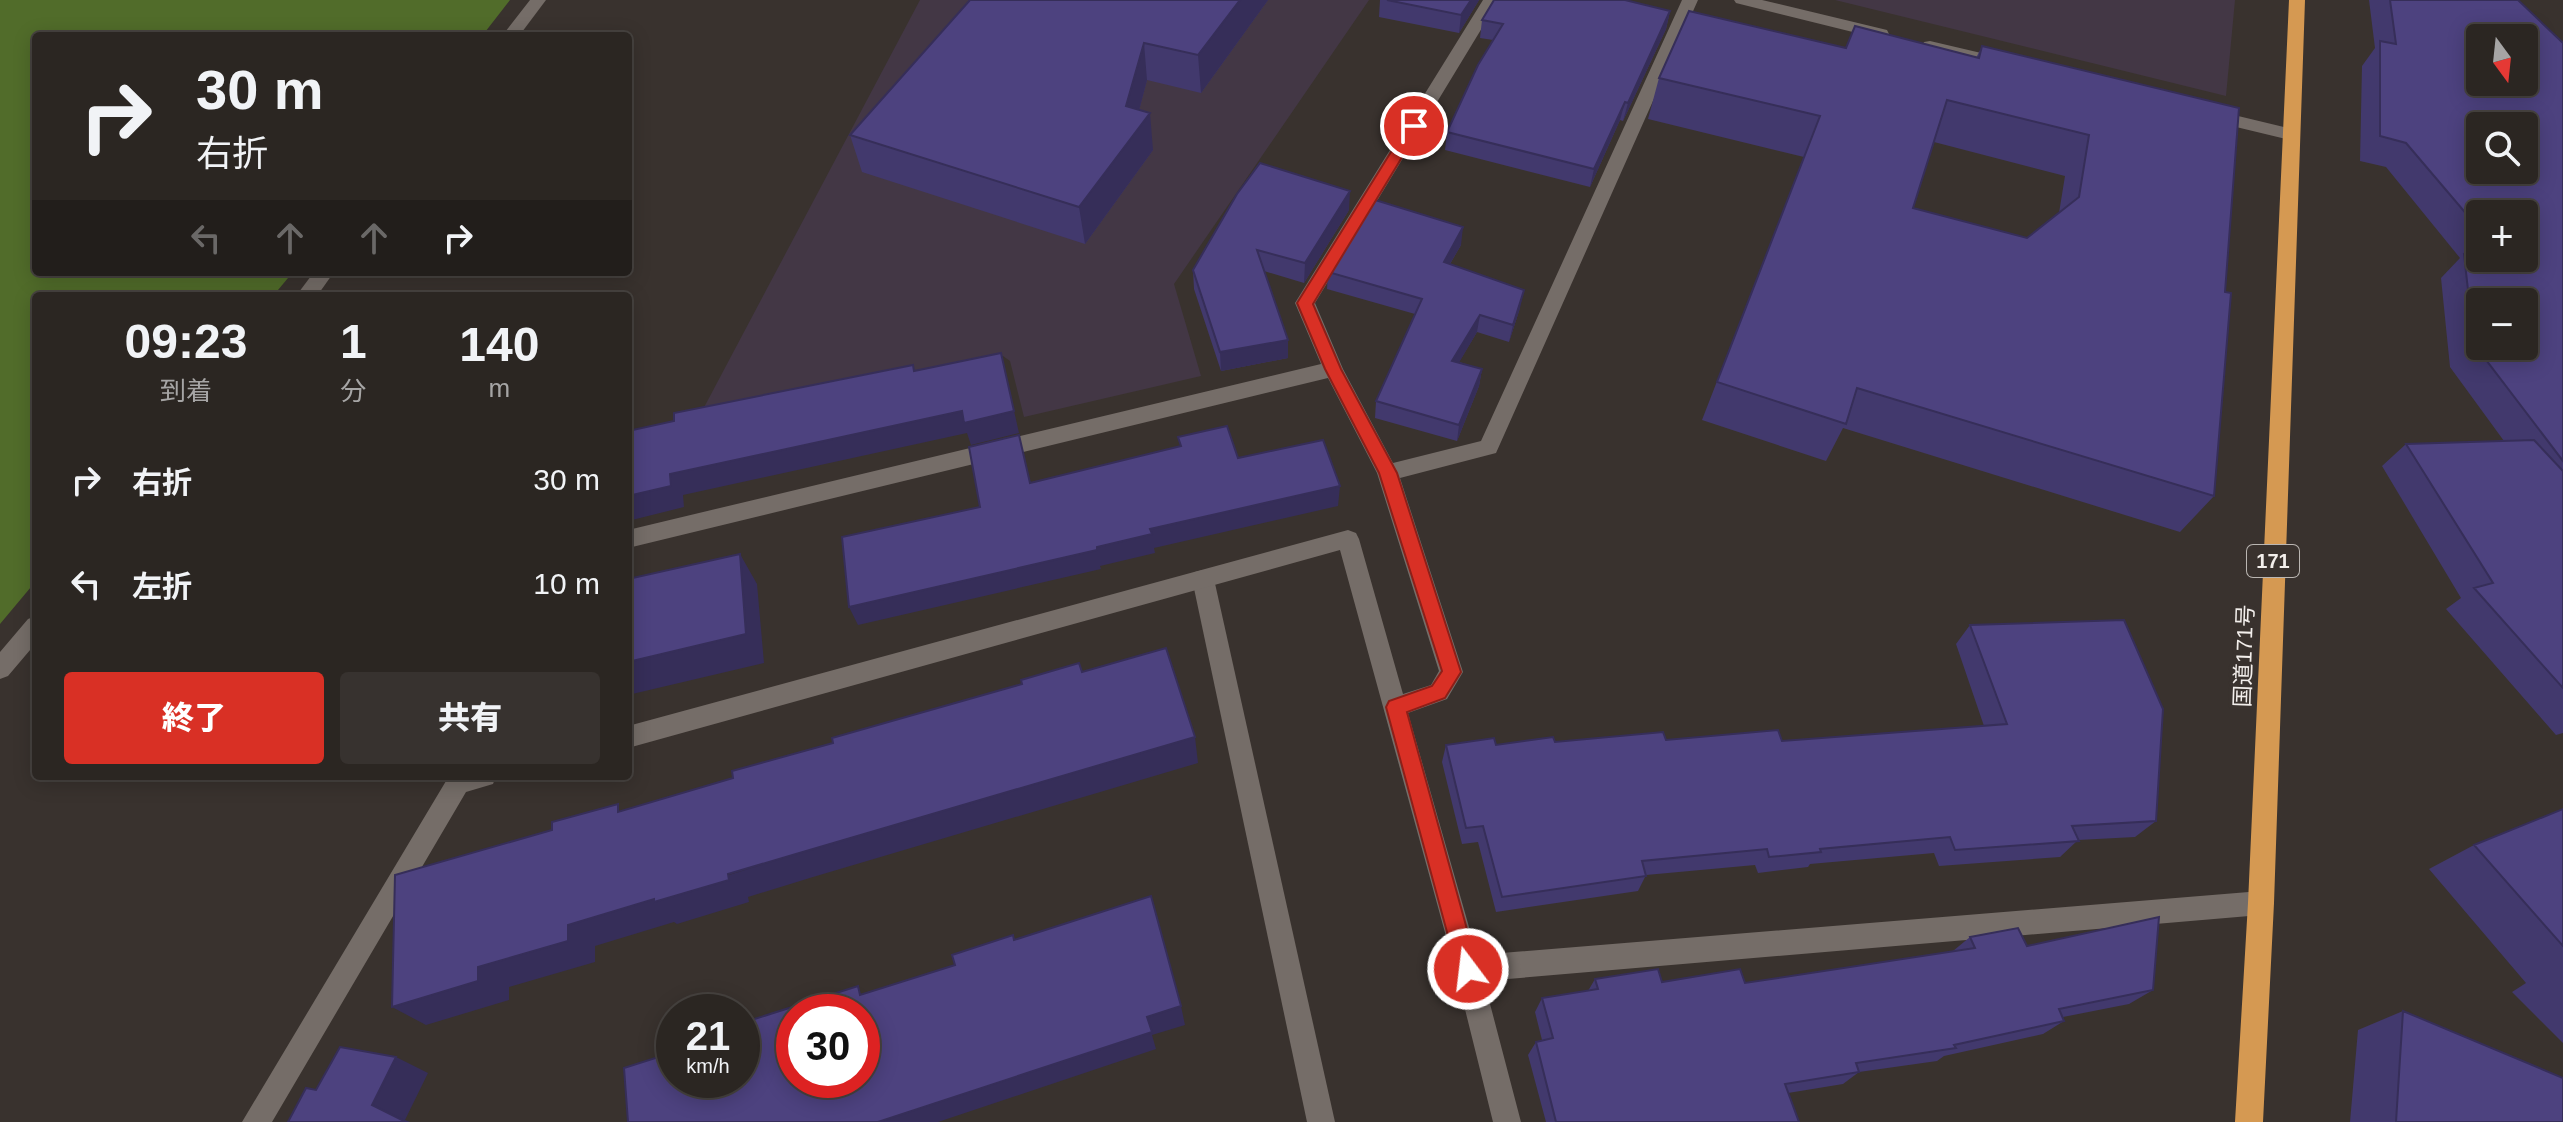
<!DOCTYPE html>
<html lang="ja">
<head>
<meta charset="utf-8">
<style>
  :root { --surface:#2b2622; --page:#37322f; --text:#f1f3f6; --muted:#a6a5a5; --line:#474340; --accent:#d93025 }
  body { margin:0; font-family:Helvetica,"Noto Sans JP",sans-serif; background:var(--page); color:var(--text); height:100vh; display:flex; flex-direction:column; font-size:30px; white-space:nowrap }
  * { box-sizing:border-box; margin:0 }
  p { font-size:26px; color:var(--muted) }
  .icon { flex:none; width:44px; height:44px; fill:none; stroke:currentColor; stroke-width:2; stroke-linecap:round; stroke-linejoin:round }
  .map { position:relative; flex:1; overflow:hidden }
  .drawer { position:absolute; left:32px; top:292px; width:600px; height:488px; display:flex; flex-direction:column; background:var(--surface); border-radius:8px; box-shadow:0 4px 20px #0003,0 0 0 2px var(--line) }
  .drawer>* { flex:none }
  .top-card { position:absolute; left:32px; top:32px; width:600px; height:244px; border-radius:8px; box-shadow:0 4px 20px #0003,0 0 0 2px var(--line); background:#2b2622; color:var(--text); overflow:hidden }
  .needle { width:52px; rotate:165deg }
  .controls { position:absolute; left:2466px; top:24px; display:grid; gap:16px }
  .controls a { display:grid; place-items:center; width:72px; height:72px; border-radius:8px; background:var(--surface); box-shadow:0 4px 20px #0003,0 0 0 2px var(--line); font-size:40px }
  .speed { position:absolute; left:656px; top:994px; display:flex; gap:16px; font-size:40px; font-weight:700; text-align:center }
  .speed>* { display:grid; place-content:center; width:104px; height:104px; border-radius:50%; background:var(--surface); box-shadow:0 4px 20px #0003,0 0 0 2px var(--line); line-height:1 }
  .speed small { font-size:20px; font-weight:400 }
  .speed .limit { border:12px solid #d22; background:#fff; color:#111 }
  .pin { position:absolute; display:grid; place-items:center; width:68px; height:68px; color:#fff; margin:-34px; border:4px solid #fff; border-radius:50%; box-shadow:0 2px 8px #0007 }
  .me { position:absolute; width:88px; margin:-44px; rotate:345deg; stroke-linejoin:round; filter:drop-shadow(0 0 6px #0008) }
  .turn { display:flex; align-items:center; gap:28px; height:168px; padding:0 32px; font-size:36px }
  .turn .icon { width:104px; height:104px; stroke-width:2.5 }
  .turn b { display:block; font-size:56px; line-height:68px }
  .lanes { display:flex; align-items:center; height:76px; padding:0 32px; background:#0003; justify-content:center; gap:40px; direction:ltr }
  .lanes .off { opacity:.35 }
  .eta { display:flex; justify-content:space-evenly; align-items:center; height:136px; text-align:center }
  .eta b { font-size:48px; font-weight:800; line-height:56px }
  .cta { display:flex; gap:16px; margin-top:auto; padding:16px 32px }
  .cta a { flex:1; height:92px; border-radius:8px; background:var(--accent); color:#fff; font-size:32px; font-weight:800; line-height:92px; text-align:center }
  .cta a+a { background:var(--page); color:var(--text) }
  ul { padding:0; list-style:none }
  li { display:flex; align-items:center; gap:24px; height:104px; padding:0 32px }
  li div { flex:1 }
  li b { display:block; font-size:30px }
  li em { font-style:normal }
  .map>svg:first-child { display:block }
  .industrial { fill:#433745 }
  .forest { fill:#516c2a }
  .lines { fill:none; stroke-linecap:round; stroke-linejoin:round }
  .service { fill:#756d68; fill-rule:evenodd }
  .minor { fill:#756d68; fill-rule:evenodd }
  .trunk { fill:#d59952; fill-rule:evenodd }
  .wall { fill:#42396d; fill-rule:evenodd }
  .shaded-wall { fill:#362e59 }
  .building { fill:#4d427f; stroke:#362e59; stroke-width:2; fill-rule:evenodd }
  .route { fill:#d93025; stroke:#8d1f18; stroke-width:2 }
  .labels { text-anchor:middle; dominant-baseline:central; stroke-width:8; stroke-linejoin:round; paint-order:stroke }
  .shield { fill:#39322e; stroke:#bab6b2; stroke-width:2 }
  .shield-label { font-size:20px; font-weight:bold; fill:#f2eeeb }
  .street-label { font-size:22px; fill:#f2eeeb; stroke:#39322e }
</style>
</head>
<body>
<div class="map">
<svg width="2563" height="1122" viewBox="0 0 2563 1122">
  <rect width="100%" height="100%" fill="#39322e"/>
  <path class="industrial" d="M 920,0 L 1369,0 L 1174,284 L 1201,376 L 1024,417 L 1010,361 L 1003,356 L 700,415 Z
    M 1835,0 L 2235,0 L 2226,96 Z"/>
  <path class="forest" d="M 0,0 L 510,0 L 482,36 L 36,36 L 36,272 L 293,272 L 273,296 L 36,296 L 36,581 L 0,624 Z"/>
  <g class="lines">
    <path class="service" d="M 1203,570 L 1211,572 L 1214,579 L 1335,1122 L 1307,1122 L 1192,579 L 1195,572 Z"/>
    <path class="minor" d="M 530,0 L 546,0 L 519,36 L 502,36 Z
      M 1483,0 L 1499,0 L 1315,303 L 1343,369 L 1393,463 L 1481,441 L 1682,0 L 1698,0 L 1496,453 L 1400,478 L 1463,672 L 1447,699 L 1408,713 L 1477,955 L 2261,891 L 2270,894 L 2274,903 L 2270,912 L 2261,915 L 1484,981 L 1521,1122 L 1493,1122 L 1455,969 L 1340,550 L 628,748 L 628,726 L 1348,530 L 1356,533 L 1359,539 L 1403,694 L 1431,685 L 1439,671 L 1377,473 L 1328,378 L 628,548 L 628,530 L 1321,364 L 1295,303 Z
      M 1734,0 L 1762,0 L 1887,30 L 1889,34 L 1881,39 L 1736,3 Z
      M 1930,41 L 2011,60 L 2013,64 L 2005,69 L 1924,50 L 1922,46 L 1924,42 Z
      M 2209,109 L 2296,130 L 2299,134 L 2290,140 L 2203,119 L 2200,115 Z
      M 314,272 L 334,272 L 317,296 L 296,296 Z
      M 36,616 L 36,643 L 8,676 L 0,679 L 0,652 L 28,619 Z
      M 449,776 L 496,776 L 493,784 L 466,792 L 272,1122 L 242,1122 Z"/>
    <path class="trunk" d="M 2289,0 L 2305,0 L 2274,903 L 2263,1122 L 2235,1122 L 2248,903 Z"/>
  </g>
  <path class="wall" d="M 1268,0 L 1201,93 L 1147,80 L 1139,110 L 1153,150 L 1085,244 L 862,172 L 850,135 Z
    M 1380,0 L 1479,0 L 1459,33 L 1379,17 Z
    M 2369,0 L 2518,0 L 2563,43 L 2563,733 L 2556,735 L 2446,609 L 2461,598 L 2382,466 L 2406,444 L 2504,441 L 2450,367 L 2441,278 L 2460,258 L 2386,167 L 2360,161 L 2362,66 L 2375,48 ZM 2480,214 L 2524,258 L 2480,258 Z
    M 1670,11 L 1666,29 L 1623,121 L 1620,120 L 1590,187 L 1445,150 L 1447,132 L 1493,40 L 1480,38 L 1482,20 Z
    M 1982,46 L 2239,108 L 2225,292 L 2214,496 L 2180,532 L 1843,428 L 1826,461 L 1702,420 L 1804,157 L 1648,119 L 1659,78 L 1846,48 L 1976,58 ZM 1934,142 L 2065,176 L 2059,213 L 2027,238 L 1913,208 Z
    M 1349,210 L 1304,283 L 1264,271 L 1288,358 L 1221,371 L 1194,289 L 1193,270 Z
    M 1461,245 L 1450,264 L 1520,308 L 1509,342 L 1477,332 L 1459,362 L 1482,369 L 1479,386 L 1457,441 L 1375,418 L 1376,401 L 1415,314 L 1327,289 L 1328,272 Z
    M 1970,625 L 2156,821 L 2135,837 L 2078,840 L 2060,857 L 1939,866 L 1934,853 L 1810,864 L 1808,867 L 1758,873 L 1755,865 L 1646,875 L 1638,891 L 1496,912 L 1478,842 L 1462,844 L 1442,762 L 1446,745 L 1496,745 L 1555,742 L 1666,740 L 1782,741 L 1984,726 L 1956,644 Z
    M 2563,809 L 2563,1043 L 2512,992 L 2526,983 L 2429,869 L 2474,845 Z
    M 1970,937 L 2027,946 L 2153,990 L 2129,1004 L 2063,1017 L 2064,1021 L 2043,1034 L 1944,1056 L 1937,1061 L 1859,1072 L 1843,1084 L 1788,1093 L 1799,1122 L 1546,1122 L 1528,1055 L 1536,1042 L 1542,1040 L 1535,1012 L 1542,998 L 1588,991 L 1595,979 L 1662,982 L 1745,983 L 1953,951 Z
    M 2403,1011 L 2563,1122 L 2350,1122 L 2358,1030 Z"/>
  <path class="shaded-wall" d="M 1240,0 L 1268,0 L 1201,93 L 1198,55 Z
    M 1471,0 L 1479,0 L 1459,33 L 1461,15 Z
    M 1670,11 L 1666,29 L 1623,121 L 1628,103 Z
    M 1144,43 L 1147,80 L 1132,137 L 1150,113 L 1153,150 L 1085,244 L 1079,207 L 1126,106 Z
    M 1625,102 L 1620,120 L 1590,187 L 1594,169 Z
    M 1350,191 L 1349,210 L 1304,283 L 1305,263 Z
    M 1463,227 L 1461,245 L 1441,279 L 1444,262 Z
    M 1524,290 L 1520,308 L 1509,342 L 1513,325 Z
    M 1480,315 L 1477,332 L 1450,378 L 1452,361 Z
    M 1288,340 L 1288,358 L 1221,371 L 1220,352 Z
    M 1001,353 L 1019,433 L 971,445 L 967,433 L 683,495 L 684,507 L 628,521 L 628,496 L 670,474 Z
    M 1482,369 L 1479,386 L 1457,441 L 1459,425 Z
    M 1340,486 L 1338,506 L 1154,548 L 1155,553 L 1100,566 L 1101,569 L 858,625 L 849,607 L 1097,547 L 1150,529 Z
    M 740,554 L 757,584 L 764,663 L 628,695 L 628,662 Z
    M 1195,737 L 1198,763 L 813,877 L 748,897 L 749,902 L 677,924 L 674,922 L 595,946 L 595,962 L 509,987 L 509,1000 L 426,1025 L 392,1007 L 568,925 L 796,854 Z
    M 1181,1006 L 1185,1025 L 1152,1035 L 1156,1049 L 938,1122 L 878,1122 L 1147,1017 Z
    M 396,1057 L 428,1073 L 405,1120 L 410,1122 L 406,1122 L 372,1105 Z"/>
  <path class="building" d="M 970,0 L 1240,0 L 1198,55 L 1144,43 L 1126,106 L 1150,113 L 1079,207 L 850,135 Z
    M 1387,0 L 1471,0 L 1461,15 Z
    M 1494,0 L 1625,0 L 1670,11 L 1628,103 L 1625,102 L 1594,169 L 1447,132 L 1478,65 L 1503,24 L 1482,20 Z
    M 2390,0 L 2518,0 L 2563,43 L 2563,461 L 2474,344 L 2464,254 L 2480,253 L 2480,258 L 2524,258 L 2524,214 L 2480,214 L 2480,230 L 2406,143 L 2380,136 L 2380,41 L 2396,44 ZM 2480,38 L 2524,38 L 2524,82 L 2480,82 ZM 2480,126 L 2524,126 L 2524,170 L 2480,170 ZM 2480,302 L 2524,302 L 2524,346 L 2480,346 Z
    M 1689,11 L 1846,48 L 1855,26 L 1979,58 L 1982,46 L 2239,108 L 2225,292 L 2231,293 L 2214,496 L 1857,388 L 1846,424 L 1717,382 L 1820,116 L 1659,78 ZM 1947,100 L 2089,135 L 2079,197 L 2027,238 L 1913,208 Z
    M 1260,163 L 1350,191 L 1305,263 L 1257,250 L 1288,340 L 1220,352 L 1193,270 L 1237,194 Z
    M 1372,199 L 1463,227 L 1444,262 L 1524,290 L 1513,325 L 1480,315 L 1452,361 L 1482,369 L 1459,425 L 1376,401 L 1422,299 L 1328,272 Z
    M 1001,353 L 1014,411 L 964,423 L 962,411 L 670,474 L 671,486 L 628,496 L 628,431 L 674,421 L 674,413 L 913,365 L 914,371 Z
    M 1227,426 L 1238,458 L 1323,440 L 1340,486 L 1150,529 L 1152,534 L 1097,547 L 1097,550 L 849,607 L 842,537 L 980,507 L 969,447 L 1019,435 L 1030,483 L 1181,446 L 1178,437 Z
    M 2534,440 L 2563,471 L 2563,688 L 2474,588 L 2493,583 L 2406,444 Z
    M 740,554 L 746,634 L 628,662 L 628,579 Z
    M 2124,620 L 2163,709 L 2156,821 L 2072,826 L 2079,841 L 1955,850 L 1950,837 L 1820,849 L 1821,852 L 1769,857 L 1767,849 L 1642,861 L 1646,876 L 1502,897 L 1483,826 L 1466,828 L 1446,745 L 1494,738 L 1496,745 L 1553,737 L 1555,742 L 1663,732 L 1666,740 L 1778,730 L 1782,741 L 2007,724 L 1970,625 Z
    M 1166,648 L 1195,737 L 796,854 L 728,874 L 729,880 L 654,902 L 654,899 L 568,925 L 568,941 L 478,967 L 478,981 L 392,1007 L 395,875 L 552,830 L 552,822 L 618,804 L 618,812 L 733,778 L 732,771 L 833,743 L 832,738 L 1022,684 L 1021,680 L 1079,663 L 1082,672 Z
    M 2563,809 L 2563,946 L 2474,845 Z
    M 1151,896 L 1181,1006 L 1147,1017 L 1152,1032 L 878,1122 L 628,1122 L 624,1068 L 674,1052 L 674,1080 L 742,1080 L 742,1023 L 858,986 L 860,995 L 955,965 L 952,955 L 1013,935 L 1014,940 ZM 794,1012 L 862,1012 L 862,1080 L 794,1080 Z
    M 2159,917 L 2153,990 L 2059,1009 L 2064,1021 L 1954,1045 L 1956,1048 L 1856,1063 L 1859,1072 L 1785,1084 L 1799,1122 L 1556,1122 L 1536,1042 L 1553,1038 L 1542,998 L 1598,989 L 1595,979 L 1658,969 L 1662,982 L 1740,969 L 1745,983 L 1975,948 L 1970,937 L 2018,928 L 2027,946 Z
    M 2403,1011 L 2563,1078 L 2563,1122 L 2396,1122 Z
    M 340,1047 L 396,1057 L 372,1105 L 406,1122 L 288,1122 L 306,1088 L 316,1090 Z"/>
  <path class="route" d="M 1414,122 L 1421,126 L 1313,304 L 1341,369 L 1397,473 L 1461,672 L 1445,698 L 1407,712 L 1478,969 L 1475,976 L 1468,979 L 1460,976 L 1457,969 L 1386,707 L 1389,701 L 1432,686 L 1442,671 L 1379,473 L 1325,369 L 1297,303 L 1409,123 Z"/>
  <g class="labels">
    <rect class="shield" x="2247" y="545" width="52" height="32" rx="6"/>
    <g class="shield-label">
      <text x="2273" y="561">171</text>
    </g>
    <g class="street-label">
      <text transform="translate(2244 656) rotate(-88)">国道171号</text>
    </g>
  </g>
</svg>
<div class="controls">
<a><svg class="needle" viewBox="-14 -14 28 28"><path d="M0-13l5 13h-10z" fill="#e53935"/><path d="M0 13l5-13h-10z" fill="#a6a5a5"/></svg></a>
<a><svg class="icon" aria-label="search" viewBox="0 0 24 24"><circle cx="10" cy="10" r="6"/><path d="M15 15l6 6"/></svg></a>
<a>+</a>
<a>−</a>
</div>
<div class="speed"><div>21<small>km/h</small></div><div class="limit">30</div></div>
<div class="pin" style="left:1414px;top:126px;background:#d93025"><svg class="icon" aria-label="arrive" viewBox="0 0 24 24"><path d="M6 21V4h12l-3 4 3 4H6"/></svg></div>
<svg class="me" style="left:1468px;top:969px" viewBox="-20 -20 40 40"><circle r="17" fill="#d93025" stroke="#fff" stroke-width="3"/><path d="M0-11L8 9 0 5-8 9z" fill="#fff"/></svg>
<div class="top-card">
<div class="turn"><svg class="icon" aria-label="right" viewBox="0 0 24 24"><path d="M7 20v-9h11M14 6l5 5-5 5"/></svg><div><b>30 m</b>右折</div></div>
<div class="lanes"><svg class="icon off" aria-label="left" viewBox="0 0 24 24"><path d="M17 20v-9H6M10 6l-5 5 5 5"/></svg><svg class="icon off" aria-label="ahead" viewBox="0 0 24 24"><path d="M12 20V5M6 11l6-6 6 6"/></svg><svg class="icon off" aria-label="ahead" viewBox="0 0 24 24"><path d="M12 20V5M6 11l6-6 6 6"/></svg><svg class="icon" aria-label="right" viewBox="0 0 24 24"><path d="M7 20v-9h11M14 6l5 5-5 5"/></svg></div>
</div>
<section class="drawer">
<div class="eta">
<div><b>09:23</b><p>到着</p></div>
<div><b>1</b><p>分</p></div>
<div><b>140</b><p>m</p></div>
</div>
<ul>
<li><svg class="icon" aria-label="right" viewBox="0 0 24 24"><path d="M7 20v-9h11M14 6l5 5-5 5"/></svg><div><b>右折</b></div><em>30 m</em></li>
<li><svg class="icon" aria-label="left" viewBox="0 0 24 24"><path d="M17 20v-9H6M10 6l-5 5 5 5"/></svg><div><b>左折</b></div><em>10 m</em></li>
</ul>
<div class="cta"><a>終了</a><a>共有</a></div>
</section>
</div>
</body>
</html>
